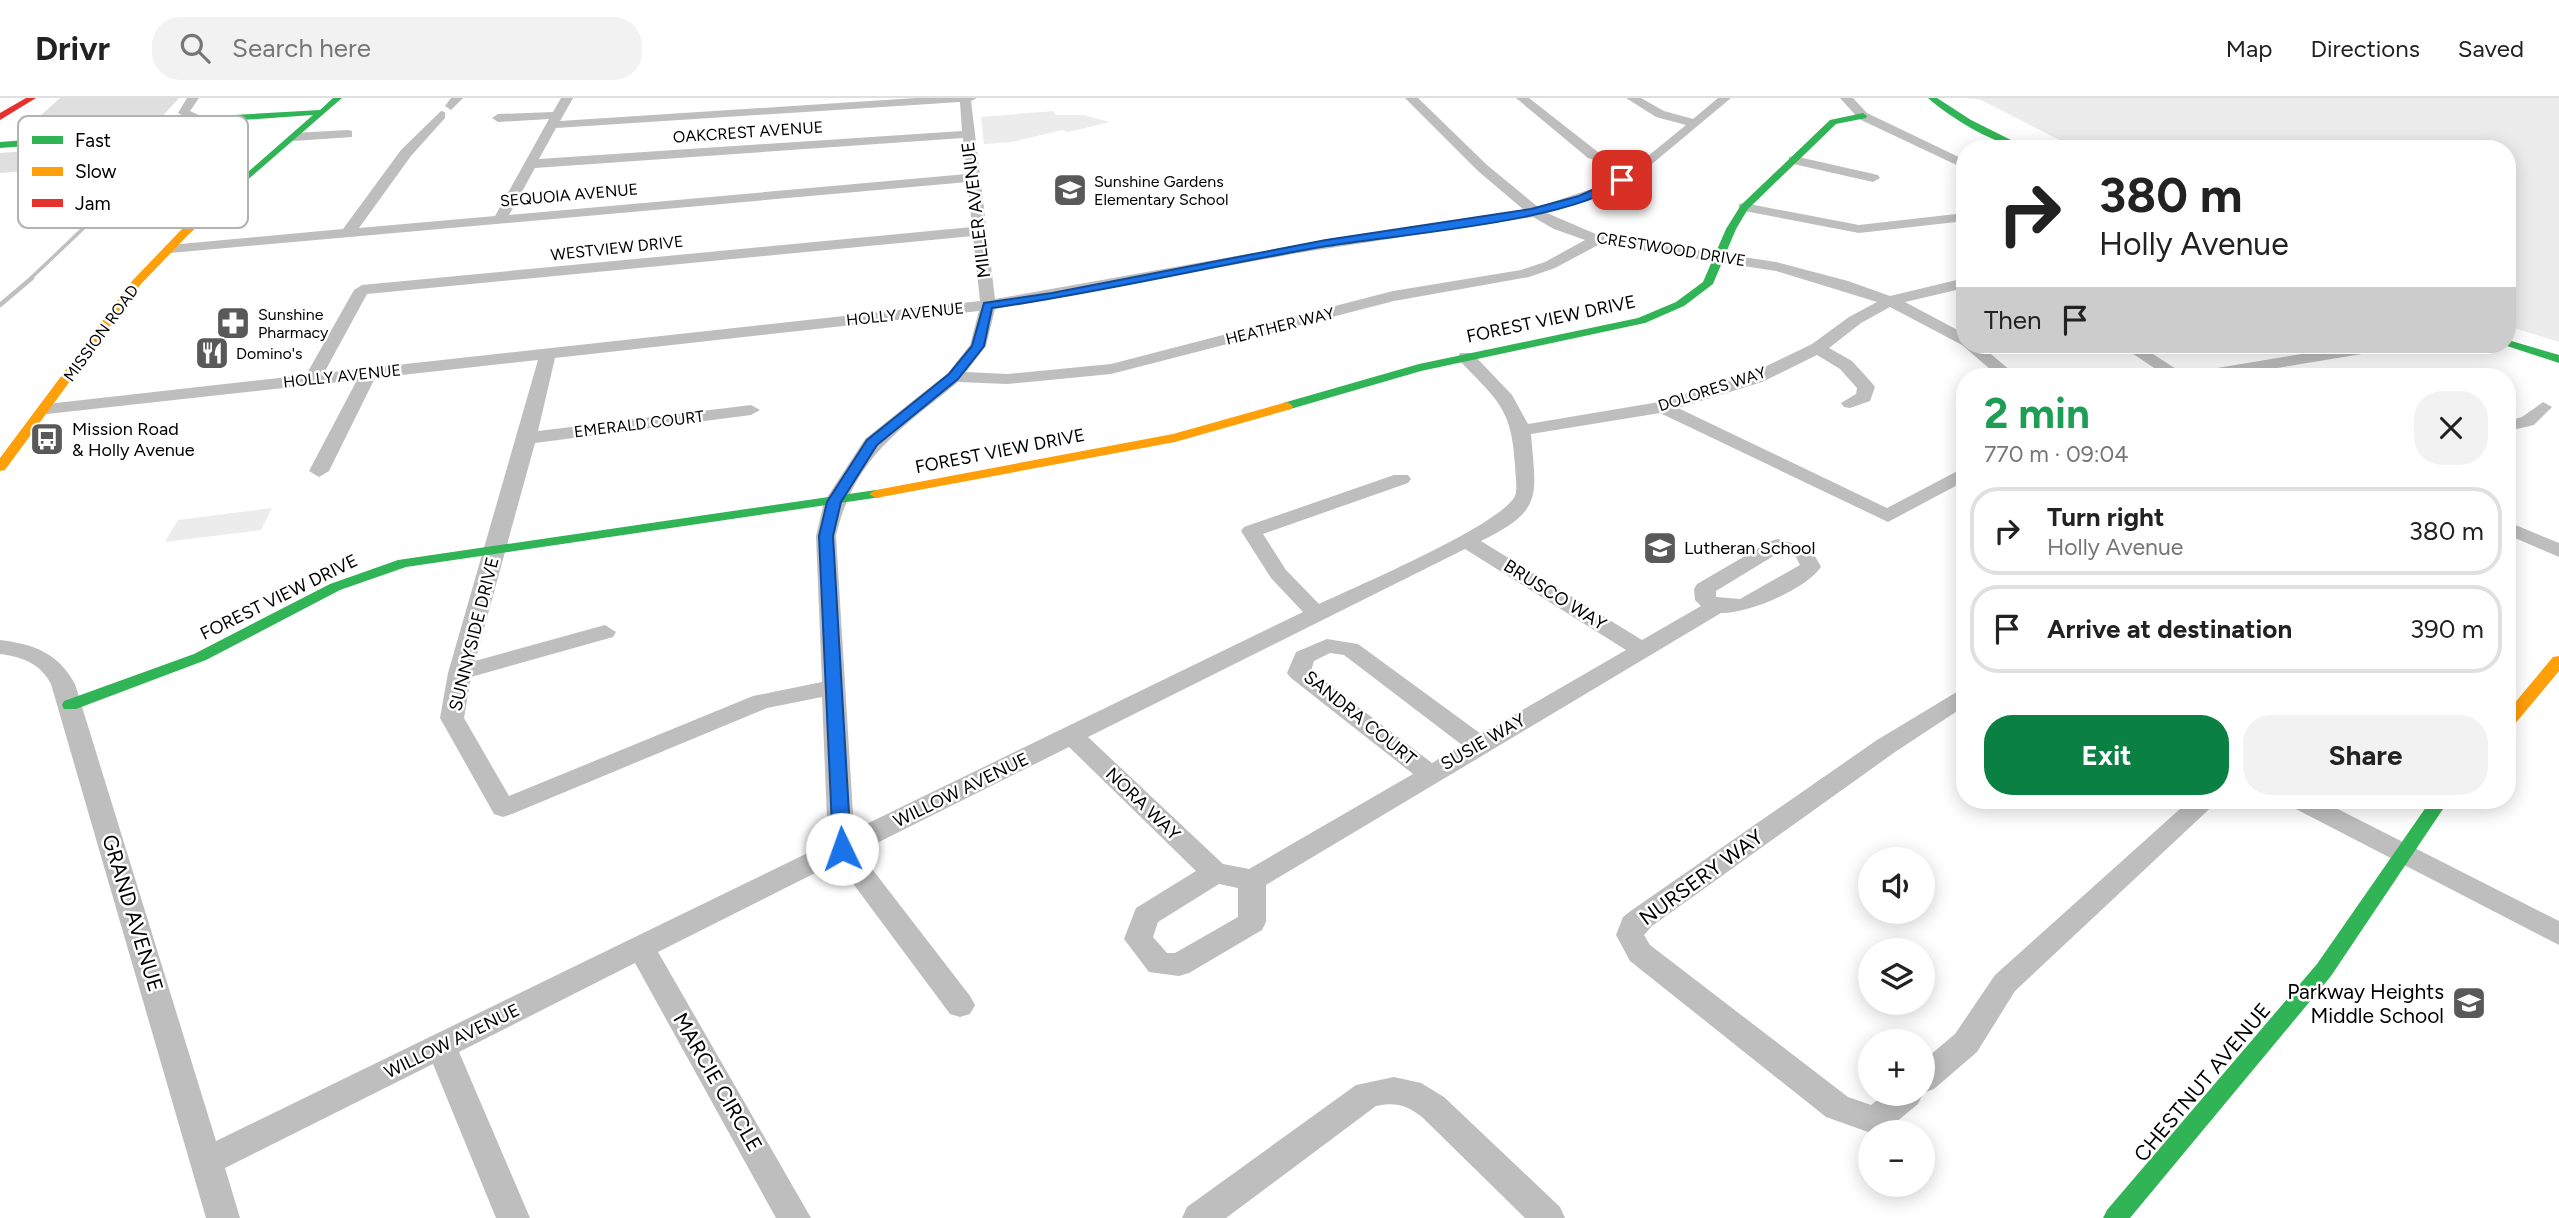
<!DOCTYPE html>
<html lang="en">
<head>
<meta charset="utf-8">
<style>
  :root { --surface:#fff; --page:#f2f2f2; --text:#222; --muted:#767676; --line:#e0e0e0; --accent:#0b8043 }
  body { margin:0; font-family:Figtree,sans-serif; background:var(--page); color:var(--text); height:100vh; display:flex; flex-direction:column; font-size:26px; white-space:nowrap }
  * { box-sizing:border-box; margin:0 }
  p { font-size:23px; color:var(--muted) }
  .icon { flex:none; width:38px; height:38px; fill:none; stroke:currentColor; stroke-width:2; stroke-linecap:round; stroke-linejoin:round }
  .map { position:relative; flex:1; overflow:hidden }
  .drawer { position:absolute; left:1956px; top:270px; width:560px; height:441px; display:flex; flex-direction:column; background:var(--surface); border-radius:28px; box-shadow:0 4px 18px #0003 }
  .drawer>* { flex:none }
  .guide { position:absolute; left:1956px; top:42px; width:560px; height:214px; border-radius:28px; box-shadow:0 4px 18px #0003; background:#fff; color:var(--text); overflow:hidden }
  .tools { position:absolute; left:1858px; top:749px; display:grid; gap:14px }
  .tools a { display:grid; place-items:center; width:77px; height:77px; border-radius:50%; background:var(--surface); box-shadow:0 4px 18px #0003; font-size:35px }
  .pin { position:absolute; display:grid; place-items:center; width:60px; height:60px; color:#fff; margin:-30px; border-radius:14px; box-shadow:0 4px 10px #0006 }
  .me { position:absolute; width:77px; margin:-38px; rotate:357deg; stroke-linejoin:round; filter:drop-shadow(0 0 5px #0008) }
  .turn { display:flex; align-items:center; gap:24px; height:147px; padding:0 28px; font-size:32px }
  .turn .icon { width:91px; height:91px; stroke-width:2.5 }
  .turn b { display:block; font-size:49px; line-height:60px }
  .then { display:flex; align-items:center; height:66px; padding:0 28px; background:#0003; gap:14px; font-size:26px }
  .round { display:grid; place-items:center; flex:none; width:74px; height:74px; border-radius:28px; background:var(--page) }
  .head { display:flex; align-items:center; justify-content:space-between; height:119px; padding:0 28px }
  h1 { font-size:42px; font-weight:700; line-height:52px; color:#1e9e55 }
  .button { display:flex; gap:14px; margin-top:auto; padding:14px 28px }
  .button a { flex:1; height:80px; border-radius:28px; background:var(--accent); color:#fff; font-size:28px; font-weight:700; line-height:80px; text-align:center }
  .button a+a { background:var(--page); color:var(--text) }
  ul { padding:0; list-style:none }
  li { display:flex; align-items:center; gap:21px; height:88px; margin:0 14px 10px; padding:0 14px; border:4px solid var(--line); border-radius:28px }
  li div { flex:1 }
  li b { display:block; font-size:26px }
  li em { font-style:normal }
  header { display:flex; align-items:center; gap:42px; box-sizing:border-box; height:98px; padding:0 35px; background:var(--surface); border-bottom:2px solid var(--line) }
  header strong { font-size:33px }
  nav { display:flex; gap:38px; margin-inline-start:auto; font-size:24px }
  .search { width:490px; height:63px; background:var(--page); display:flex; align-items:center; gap:18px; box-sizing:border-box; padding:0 24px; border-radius:28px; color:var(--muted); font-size:26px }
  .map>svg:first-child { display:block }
  .green { fill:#ececec }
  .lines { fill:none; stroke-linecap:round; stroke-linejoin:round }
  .stream-far1 { stroke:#bfbfbf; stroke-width:3.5 }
  .stream { stroke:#bfbfbf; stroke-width:4.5 }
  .building { fill:#dfdfdf }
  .street { fill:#bebebe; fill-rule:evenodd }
  .fast { fill:#30b455; fill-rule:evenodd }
  .slow { fill:#ff9f0a; fill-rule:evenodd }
  .jam { fill:#e5322d; fill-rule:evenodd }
  .route { fill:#1a73e8; stroke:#114b97; stroke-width:2 }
  .labels { text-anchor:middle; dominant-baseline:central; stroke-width:5; stroke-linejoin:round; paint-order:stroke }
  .far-street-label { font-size:16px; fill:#000; stroke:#fff }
  .far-poi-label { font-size:16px; fill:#000; stroke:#fff; text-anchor:start }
  .street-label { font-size:18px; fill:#000; stroke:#fff }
  .poi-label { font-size:18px; fill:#000; stroke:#fff; text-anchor:start }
  .near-street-label { font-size:21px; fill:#000; stroke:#fff }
  .near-poi-label { font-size:21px; fill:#000; stroke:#fff; text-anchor:end }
  .key { fill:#fff; stroke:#b2b2b2; stroke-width:2 }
  .key-label { font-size:19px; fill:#000 }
</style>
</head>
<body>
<header>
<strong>Drivr</strong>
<div class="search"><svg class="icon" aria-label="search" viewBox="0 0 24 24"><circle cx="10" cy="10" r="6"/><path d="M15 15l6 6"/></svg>Search here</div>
<nav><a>Map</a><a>Directions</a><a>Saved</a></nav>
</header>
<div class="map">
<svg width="2559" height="1120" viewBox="0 0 2559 1120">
  <rect width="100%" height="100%" fill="#fff"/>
  <path class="green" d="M 1966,0 L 2559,0 L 2559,244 L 2508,228 L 2508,51 L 2077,51 L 1981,2 Z
    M 1053,13 L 1056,17 L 1083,17 L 1110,24 L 1068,34 L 1062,32 L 1012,44 L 984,46 L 981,19 Z
    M 272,410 L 261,432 L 165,444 L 178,422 Z"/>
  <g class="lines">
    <path class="stream-far1" d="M 30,181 L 172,46"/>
    <path class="stream" d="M 0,207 L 32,180"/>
  </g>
  <path class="building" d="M 60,0 L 179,0 L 157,24 L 145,28 L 18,38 Z
    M 129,45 L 105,66 L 0,75 L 0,55 Z"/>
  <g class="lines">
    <path class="street" d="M 187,0 L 199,0 L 190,13 L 203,19 L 203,25 L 195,25 L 178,15 Z
      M 451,0 L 463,0 L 451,12 L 445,8 Z
      M 561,0 L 573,0 L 560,23 L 916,0 L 977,0 L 971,3 L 995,201 L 1343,139 L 1524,112 L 1478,73 L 1405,0 L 1418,0 L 1487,67 L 1538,109 L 1597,89 L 1628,72 L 1588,60 L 1516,0 L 1529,0 L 1598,54 L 1637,67 L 1686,27 L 1656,19 L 1626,0 L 1641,0 L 1664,13 L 1693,21 L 1718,0 L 1731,0 L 1640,76 L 1607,95 L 1547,115 L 1598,137 L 1776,164 L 1848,183 L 1890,198 L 1965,180 L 1965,190 L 1905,204 L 1965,236 L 1965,247 L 1980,247 L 2017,278 L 1998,278 L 1962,247 L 1890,209 L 1861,225 L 1829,250 L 1852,263 L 1872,285 L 1875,289 L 1870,303 L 1850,310 L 1844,309 L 1841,305 L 1856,296 L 1857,290 L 1840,271 L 1817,257 L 1762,284 L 1678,310 L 1887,410 L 1965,369 L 1965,383 L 1888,424 L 1660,315 L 1531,336 C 1536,399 1544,412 1481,443 L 1642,542 L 1701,508 L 1695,502 L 1694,491 L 1697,486 L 1771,443 L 1778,441 L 1811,451 L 1821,469 C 1806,491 1748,516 1721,515 L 1266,787 L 1266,824 L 1262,832 L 1189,875 L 1179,878 L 1149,874 L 1124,841 L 1136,810 L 1196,773 L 1069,649 L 859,754 L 970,898 L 975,907 L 970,916 L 960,919 L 950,916 L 837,764 L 658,854 L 811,1120 L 776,1120 L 635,865 L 459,954 L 530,1120 L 496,1120 L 433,966 L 225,1070 L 240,1120 L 206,1120 L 51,586 C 40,565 22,559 0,556 L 0,542 C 34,546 58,555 75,586 L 216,1043 L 828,745 L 822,599 L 767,610 L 512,716 L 503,719 L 494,716 L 440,620 L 448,575 L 538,262 L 375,280 L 329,373 L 319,379 L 309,373 L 357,282 L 47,316 L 38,311 L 47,306 L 306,277 L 354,192 L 362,187 L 972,129 L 968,84 L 170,155 L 163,151 L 170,147 L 343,131 L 401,52 L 441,13 L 445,14 L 445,20 L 411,58 L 359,130 L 495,118 L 549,21 L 498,24 L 492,20 L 498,16 L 553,14 ZM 960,4 L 962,33 L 539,61 L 556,30 ZM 963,40 L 967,76 L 509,117 L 535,70 ZM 1533,119 L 1554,131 L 1585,142 L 1545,164 L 1521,172 L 1393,193 L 1111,266 L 1007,276 L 966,274 L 986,248 L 995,211 L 1298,155 ZM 973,138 L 980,203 L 324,275 L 367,196 ZM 1600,146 L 1776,173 L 1877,204 L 1849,219 L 1812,246 L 1750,276 L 1659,304 L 1528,326 L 1512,297 L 1472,255 L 1460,255 L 1458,259 L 1460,263 C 1497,302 1512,310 1515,367 C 1515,376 1518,390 1515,398 C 1501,427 1355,489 1319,506 L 1286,472 L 1263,436 L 1408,385 L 1411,381 L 1408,377 L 1394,377 L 1244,429 L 1241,433 L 1271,480 L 1303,514 L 854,732 L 836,438 C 854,359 899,333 958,284 L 1007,286 L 1111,276 L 1394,203 L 1529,179 L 1555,170 ZM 979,213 L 970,247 L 948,275 L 865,341 L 824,404 L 816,438 L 822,584 L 753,598 L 509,698 L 464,620 L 471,579 L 613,539 L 616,534 L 605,527 L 475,563 L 535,345 L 751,317 L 760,312 L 751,307 L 538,333 L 555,260 ZM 1465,451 L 1626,552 L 1481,636 L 1358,546 L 1327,541 L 1296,554 L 1287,575 L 1291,580 L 1413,676 L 1249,771 L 1223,766 L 1088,639 ZM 1780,454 L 1796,459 L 1800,467 L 1740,501 L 1716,499 L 1716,493 ZM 1330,555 L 1344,557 L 1462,647 L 1432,665 L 1311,573 L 1314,563 ZM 1219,786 L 1238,790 L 1238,819 L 1175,855 L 1167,855 L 1153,839 L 1158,824 Z
      M 1840,0 L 1853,0 L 1867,15 L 1965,62 L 1965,71 L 1859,21 Z
      M 348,32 L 352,33 L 352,39 L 294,43 L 288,39 L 294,35 Z
      M 1794,58 L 1878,77 L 1880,80 L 1873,84 L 1789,65 L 1789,59 Z
      M 1744,105 L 1859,127 L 1965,115 L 1965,123 L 1859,135 L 1739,112 L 1739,106 Z
      M 2120,247 L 2139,247 L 2187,278 L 2166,278 Z
      M 2313,247 L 2339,250 L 2394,247 L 2386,252 L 2228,278 L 2190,278 L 2199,273 L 2320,253 Z
      M 2543,304 L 2552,309 L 2534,327 L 2508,333 L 2508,323 L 2522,319 Z
      M 2508,424 L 2559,445 L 2559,459 L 2508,437 Z
      M 1965,589 L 1965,608 L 1895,654 L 1652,828 L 1644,837 L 1650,847 L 1848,999 L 1871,1007 L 1885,996 L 1923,996 L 1918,1006 L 1884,1034 L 1871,1035 L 1826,1019 L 1630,863 L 1616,837 L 1623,819 L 1632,812 L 1877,642 Z
      M 2190,702 L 2219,702 L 2015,893 L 1977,954 L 1934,991 L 1923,995 L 1923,963 L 1955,936 L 1995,877 Z
      M 2286,702 L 2320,702 L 2559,823 L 2559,847 L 2290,708 Z
      M 1394,979 L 1421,985 L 1444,999 L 1560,1109 L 1565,1120 L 1525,1120 L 1422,1019 C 1406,1007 1396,1004 1376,1008 L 1226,1120 L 1182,1120 L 1187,1109 L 1356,987 Z"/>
    <path class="fast" d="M 333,0 L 342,0 L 244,85 L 241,84 L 241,80 L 313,17 L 199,25 L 145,39 L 0,50 L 0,44 L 145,33 L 199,19 L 320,12 Z
      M 1928,0 L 1937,0 L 1971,22 L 2029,51 C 2001,51 1949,19 1928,0 Z
      M 1863,15 L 1867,18 L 1866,20 L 1836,26 L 1748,111 L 1736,131 L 1713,186 L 1684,208 L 1645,225 L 1421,273 L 1287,312 L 1281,308 L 1283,305 L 1419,266 L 1638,220 L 1676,204 L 1703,184 L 1726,131 L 1741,107 L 1830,22 Z
      M 2508,242 L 2559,257 L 2559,265 L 2504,247 L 2508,247 Z
      M 876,392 L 881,393 L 883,396 L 881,399 L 406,469 L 340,492 L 206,562 L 76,611 L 64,611 L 62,607 L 64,603 L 194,556 L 330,486 L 398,462 Z
      M 2431,702 L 2449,702 L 2331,878 L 2130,1120 L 2103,1120 L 2107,1112 L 2317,866 Z"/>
    <path class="slow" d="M 241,80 L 249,82 L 188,137 L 141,186 L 5,372 L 0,373 L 0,360 L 133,182 L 180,133 Z
      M 1287,304 L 1293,308 L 1291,311 L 1175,344 L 876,400 L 869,396 L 876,392 L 1173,336 Z
      M 2559,558 L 2559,573 L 2514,627 L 2508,628 L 2508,613 L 2553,559 Z"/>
    <path class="jam" d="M 26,0 L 36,0 L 0,22 L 0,15 Z"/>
  </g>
  <path class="route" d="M 1619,80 L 1627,82 C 1574,124 1399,136 1327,148 C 1215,167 1105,194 992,210 L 984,248 L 958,281 L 877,347 L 841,404 L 833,438 L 851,751 L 842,758 L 835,756 L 833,751 L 819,438 L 827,404 L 867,342 L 949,276 L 972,248 L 984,205 L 1052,195 L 1326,142 L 1531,111 L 1579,98 Z"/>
  <defs>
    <g id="school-square" transform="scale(1.75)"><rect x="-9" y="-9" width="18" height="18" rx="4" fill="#595959" stroke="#fff"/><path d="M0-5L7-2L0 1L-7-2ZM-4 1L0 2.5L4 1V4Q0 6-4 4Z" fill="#fff"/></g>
    <g id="pharmacy-square" transform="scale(1.75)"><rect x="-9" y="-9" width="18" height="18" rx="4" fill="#595959" stroke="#fff"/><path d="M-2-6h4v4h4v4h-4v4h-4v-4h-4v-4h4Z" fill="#fff"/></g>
    <g id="restaurant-square" transform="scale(1.75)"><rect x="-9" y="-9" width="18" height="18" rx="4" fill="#595959" stroke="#fff"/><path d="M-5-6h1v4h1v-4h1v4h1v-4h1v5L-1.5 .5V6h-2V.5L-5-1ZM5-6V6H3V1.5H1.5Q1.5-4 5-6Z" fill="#fff"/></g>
    <g id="bus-square" transform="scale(1.75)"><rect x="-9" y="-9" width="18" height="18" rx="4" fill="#595959" stroke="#fff"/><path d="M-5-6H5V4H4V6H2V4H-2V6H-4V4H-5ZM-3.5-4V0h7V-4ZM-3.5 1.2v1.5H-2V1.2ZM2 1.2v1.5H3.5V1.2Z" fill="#fff"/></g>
  </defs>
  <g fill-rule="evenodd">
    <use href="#school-square" x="1070" y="92"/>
    <use href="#pharmacy-square" x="233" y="225"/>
    <use href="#restaurant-square" x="212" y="255"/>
    <use href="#bus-square" x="47" y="341"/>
    <use href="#school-square" x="1660" y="450"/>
    <use href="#school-square" x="2469" y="905"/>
  </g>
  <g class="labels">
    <g class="far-street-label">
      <text transform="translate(748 34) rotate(-4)">OAKCREST AVENUE</text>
      <text transform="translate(569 97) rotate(-5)">SEQUOIA AVENUE</text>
      <text transform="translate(617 150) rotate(-6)">WESTVIEW DRIVE</text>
      <text transform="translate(1671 151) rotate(9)">CRESTWOOD DRIVE</text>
      <text transform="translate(905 216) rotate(-6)">HOLLY AVENUE</text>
      <text transform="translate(1280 228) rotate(-14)">HEATHER WAY</text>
      <text transform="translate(101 235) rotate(-54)">MISSION ROAD</text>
      <text transform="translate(342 278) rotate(-6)">HOLLY AVENUE</text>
      <text transform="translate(1712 291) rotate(-18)">DOLORES WAY</text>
      <text transform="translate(639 326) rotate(-7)">EMERALD COURT</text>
    </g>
    <g class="far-poi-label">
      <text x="1094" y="83">Sunshine Gardens<tspan x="1094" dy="18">Elementary School</tspan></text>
      <text x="258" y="216">Sunshine<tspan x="258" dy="18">Pharmacy</tspan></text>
      <text x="236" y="255">Domino's</text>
    </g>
    <g class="street-label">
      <text transform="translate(976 112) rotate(-97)">MILLER AVENUE</text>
      <text transform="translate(1551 221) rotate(-12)">FOREST VIEW DRIVE</text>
      <text transform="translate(1000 353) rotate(-11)">FOREST VIEW DRIVE</text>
      <text transform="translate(1555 497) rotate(32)">BRUSCO WAY</text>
      <text transform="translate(279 499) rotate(-26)">FOREST VIEW DRIVE</text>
      <text transform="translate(474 536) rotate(-76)">SUNNYSIDE DRIVE</text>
      <text transform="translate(1360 620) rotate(39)">SANDRA COURT</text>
      <text transform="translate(1483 644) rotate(-30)">SUSIE WAY</text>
      <text transform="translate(961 692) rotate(-26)">WILLOW AVENUE</text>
      <text transform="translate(1143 706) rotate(44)">NORA WAY</text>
      <text transform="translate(452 943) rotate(-26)">WILLOW AVENUE</text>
    </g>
    <g class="poi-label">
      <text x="72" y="331">Mission Road<tspan x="72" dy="21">&amp; Holly Avenue</tspan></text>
      <text x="1684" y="450">Lutheran School</text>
    </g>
    <g class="near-street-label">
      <text transform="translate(1701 779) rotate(-36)">NURSERY WAY</text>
      <text transform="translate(133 815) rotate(73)">GRAND AVENUE</text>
      <text transform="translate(718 984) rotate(60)">MARCIE CIRCLE</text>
      <text transform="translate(2202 984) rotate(-50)">CHESTNUT AVENUE</text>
    </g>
    <g class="near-poi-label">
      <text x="2444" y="893">Parkway Heights<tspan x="2444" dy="24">Middle School</tspan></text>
    </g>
  </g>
  <rect x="18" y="18" width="230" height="112" rx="10" class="key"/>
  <rect x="32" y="38" width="31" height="8" fill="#30b455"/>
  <rect x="32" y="69" width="31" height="9" fill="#ff9f0a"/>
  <rect x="32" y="101" width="31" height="8" fill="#e5322d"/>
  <g class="key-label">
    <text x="75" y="49">Fast</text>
    <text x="75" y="80">Slow</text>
    <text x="75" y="112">Jam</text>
  </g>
</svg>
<div class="tools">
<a><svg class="icon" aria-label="sound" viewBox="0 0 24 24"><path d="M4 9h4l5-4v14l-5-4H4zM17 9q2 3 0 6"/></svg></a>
<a><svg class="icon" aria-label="layers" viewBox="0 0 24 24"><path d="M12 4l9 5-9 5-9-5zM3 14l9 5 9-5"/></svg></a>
<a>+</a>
<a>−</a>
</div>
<div class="pin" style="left:1622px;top:82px;background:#d93025"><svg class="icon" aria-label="arrive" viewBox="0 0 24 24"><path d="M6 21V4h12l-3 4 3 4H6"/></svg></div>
<svg class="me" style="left:842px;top:751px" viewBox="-20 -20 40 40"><circle r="19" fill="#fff"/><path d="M0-13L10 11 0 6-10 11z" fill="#1a73e8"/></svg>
<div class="guide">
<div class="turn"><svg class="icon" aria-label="right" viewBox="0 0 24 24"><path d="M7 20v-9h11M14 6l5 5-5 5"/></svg><div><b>380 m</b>Holly Avenue</div></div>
<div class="then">Then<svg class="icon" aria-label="arrive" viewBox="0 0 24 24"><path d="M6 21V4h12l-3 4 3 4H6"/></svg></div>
</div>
<section class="drawer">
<div class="head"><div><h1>2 min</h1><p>770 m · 09:04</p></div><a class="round"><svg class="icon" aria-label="close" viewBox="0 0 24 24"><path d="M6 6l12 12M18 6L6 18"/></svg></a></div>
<ul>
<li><svg class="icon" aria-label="right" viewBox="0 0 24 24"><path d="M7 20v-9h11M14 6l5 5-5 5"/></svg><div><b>Turn right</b><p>Holly Avenue</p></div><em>380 m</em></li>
<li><svg class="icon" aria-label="arrive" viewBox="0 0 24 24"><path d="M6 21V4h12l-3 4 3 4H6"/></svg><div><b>Arrive at destination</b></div><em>390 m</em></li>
</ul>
<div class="button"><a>Exit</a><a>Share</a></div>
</section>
</div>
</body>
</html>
